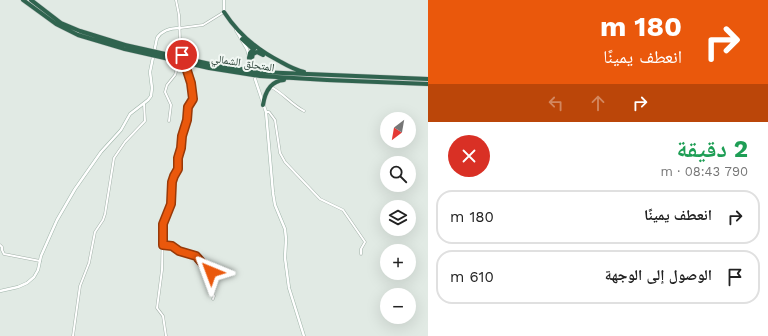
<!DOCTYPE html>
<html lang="ar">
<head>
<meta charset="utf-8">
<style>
  :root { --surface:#fff; --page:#f6f6f6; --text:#222; --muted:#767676; --line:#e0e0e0 }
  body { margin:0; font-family:"Work Sans","Noto Naskh Arabic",sans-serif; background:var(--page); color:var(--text); direction:rtl; height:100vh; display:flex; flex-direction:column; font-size:15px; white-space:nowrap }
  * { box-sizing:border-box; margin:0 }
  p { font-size:13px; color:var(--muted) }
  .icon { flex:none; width:22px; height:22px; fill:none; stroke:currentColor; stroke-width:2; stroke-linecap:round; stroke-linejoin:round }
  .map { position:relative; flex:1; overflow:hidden; direction:ltr }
  .drawer { display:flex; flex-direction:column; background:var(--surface); width:340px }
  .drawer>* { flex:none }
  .guide { background:#ea580c; color:#fff; overflow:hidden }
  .needle { width:26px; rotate:211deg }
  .tools { position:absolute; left:380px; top:112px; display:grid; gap:8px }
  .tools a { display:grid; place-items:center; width:36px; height:36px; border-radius:50%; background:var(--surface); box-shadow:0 4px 16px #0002; font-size:20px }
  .pin { position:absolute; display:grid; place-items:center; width:34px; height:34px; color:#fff; margin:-17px; border:2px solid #fff; border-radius:50%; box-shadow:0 1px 4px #0007 }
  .me { position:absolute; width:44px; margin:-22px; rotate:316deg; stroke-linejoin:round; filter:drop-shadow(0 0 3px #0008) }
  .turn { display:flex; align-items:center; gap:14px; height:84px; padding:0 20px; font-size:18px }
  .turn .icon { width:52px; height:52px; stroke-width:2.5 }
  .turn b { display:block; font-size:28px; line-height:34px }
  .lanes { display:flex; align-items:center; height:38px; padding:0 20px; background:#0003; justify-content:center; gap:20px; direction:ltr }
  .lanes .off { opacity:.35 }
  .round { display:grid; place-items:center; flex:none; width:42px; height:42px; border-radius:21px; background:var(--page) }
  .overview { display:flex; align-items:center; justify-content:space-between; height:68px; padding:0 20px }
  h1 { font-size:24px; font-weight:700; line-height:30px; color:#1e9e55 }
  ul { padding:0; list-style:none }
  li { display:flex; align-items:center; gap:12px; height:54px; margin:0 8px 6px; padding:0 12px; border:2px solid var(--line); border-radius:16px }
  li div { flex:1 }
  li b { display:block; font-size:15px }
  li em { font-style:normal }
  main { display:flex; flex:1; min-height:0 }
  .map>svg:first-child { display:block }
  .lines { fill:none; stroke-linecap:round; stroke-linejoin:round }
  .street-casing { stroke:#a4b2aa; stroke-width:3 }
  .secondary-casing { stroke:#a0b5aa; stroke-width:3.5 }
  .highway-casing { stroke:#c1c8c5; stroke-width:5 }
  .street { stroke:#fff; stroke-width:2 }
  .secondary { stroke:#fff; stroke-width:2.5 }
  .highway { stroke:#30644f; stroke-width:4 }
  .highway-bridge-casing { stroke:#c1c8c5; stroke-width:5; stroke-linecap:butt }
  .highway-bridge { stroke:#30644f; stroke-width:4 }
  .route-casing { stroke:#983908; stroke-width:10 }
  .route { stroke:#ea580c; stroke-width:7 }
  .labels { text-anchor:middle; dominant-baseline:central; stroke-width:4; stroke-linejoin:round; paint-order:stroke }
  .street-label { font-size:11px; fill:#223a2f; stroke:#f1f7f3 }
</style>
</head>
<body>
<main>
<section class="drawer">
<div class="guide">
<div class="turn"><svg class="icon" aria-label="right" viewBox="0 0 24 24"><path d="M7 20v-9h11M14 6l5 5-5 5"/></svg><div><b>180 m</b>انعطف يمينًا</div></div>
<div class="lanes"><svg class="icon off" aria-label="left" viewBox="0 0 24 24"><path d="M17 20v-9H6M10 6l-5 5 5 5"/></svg><svg class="icon off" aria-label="ahead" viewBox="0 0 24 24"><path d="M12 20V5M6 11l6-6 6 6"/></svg><svg class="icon" aria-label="right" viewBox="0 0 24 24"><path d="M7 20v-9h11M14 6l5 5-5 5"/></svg></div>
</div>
<div class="overview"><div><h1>2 دقيقة</h1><p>790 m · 08:43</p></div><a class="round" style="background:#d93025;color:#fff"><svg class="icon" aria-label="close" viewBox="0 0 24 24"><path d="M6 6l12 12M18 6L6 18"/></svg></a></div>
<ul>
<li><svg class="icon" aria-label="right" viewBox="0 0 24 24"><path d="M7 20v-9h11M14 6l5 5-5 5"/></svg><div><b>انعطف يمينًا</b></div><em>180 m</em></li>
<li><svg class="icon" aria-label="arrive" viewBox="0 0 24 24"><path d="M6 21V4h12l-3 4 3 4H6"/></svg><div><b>الوصول إلى الوجهة</b></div><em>610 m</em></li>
</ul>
</section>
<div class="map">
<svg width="428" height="336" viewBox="0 0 428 336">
  <rect width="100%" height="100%" fill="#e1eae4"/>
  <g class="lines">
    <g class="street-casing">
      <path id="street" d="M 176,0 L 179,15 L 180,41 L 183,58
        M 180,28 L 203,25 L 224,12
        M 271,87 C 283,93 292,105 304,111
        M 266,112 L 269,112 L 275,120 L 280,153 L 285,162 L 320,199 L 343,210 L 365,242 L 361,249 L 361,254
        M 169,121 L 171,105 L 165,92 L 167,85 L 175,75 L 179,62
        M 0,245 L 2,247 L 2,250 L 4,254 L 40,261
        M 163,245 L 172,246 L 179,251 L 196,256 L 203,264 L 210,267 L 212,270 L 210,287 L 214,296 L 213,299
        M 73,336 L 80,286 L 89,263 L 95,232 L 103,220 L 105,214 L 114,158 L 125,142 L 145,121 L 144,104
        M 166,336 L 163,316 L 157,308 L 162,270 L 163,224 L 171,204 L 172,182 L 174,176 L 178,169 L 178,159 L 181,148 L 182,136 L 187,120 L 188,107 L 193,99 L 191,83 L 184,62"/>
    </g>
    <g class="secondary-casing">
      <path id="secondary" d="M 224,13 L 224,0
        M 236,30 L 247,49 L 249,56
        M 255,79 L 266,112 L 273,193 L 275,205 L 285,229 L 286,239 L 285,258 L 289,288 L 304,336
        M 0,291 L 18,287 L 27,283 L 34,277 L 38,270 L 41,256 L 57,220 L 75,189 L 101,152 L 121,130 L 130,114 L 148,100 L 151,96 L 152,88 L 150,72 L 157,38 C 162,30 170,28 180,28"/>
    </g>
    <g class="highway-casing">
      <path id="highway" d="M 23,0 L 56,24 L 78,35 L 125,49
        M 31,0 L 61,23 L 80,31 L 125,45
        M 224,12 C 239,35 257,50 281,62 C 288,66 296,70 304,72
        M 242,39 L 253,49
        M 253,54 L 257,52 L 263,55
        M 249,58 L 250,53 L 254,49
        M 210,64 L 259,72 L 428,79
        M 251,64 L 253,53
        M 209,68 L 260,76 L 327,80 L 428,84
        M 263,105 C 265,92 270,81 284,80"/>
    </g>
    <use href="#street" class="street"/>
    <use href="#secondary" class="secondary"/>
    <use href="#highway" class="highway"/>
    <g class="highway-bridge-casing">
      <path id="highway-bridge" d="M 125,45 L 210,64
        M 125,49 L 209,68"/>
    </g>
    <use href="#highway-bridge" class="highway-bridge"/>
  </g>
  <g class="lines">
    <g class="route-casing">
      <path id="route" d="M 182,55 L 191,83 L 193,99 L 188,107 L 187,120 L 182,136 L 181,148 L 178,158 L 178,169 L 174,176 L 172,182 L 171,204 L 163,224 L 163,245 L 172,246 L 179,251 L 196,256 L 203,264 L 210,267 L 211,272"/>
    </g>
    <use href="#route" class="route"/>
  </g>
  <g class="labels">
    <g class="street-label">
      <text transform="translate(243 63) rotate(9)">المتحلق الشمالي</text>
    </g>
  </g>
</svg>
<div class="tools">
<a><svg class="needle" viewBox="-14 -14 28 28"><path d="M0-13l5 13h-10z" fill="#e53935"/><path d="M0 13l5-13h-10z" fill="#767676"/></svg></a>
<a><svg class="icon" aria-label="search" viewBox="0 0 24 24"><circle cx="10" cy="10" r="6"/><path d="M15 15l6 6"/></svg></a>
<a><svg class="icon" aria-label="layers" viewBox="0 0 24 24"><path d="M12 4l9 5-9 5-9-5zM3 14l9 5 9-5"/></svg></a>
<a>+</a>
<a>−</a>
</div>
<div class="pin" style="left:182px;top:55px;background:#d93025"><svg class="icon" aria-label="arrive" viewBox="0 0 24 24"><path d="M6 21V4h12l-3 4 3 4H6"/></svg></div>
<svg class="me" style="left:211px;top:272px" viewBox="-20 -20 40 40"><path d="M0-17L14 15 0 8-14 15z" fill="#ea580c" stroke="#fff" stroke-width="4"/></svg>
</div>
</main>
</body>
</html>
